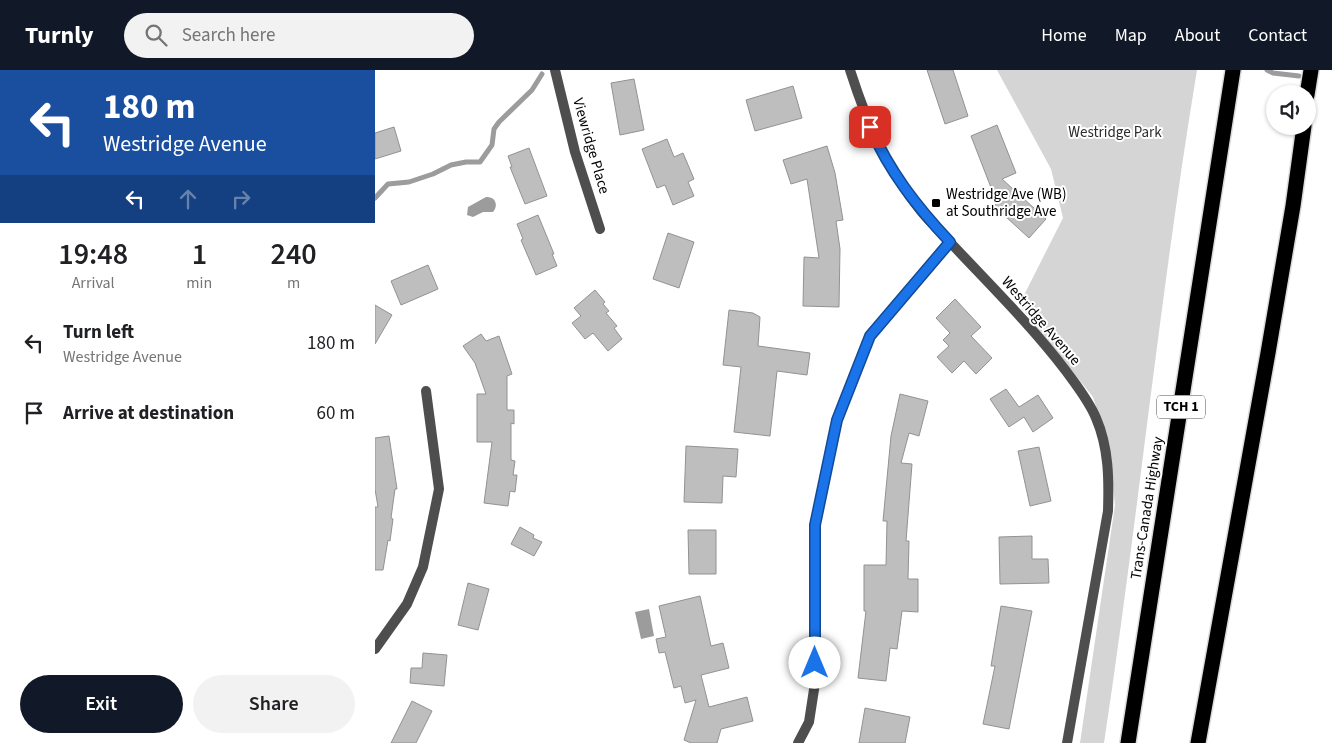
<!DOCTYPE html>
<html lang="en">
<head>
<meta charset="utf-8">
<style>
  :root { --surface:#fff; --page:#f2f2f2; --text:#202124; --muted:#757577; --accent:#111827 }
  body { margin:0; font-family:"Source Sans 3",sans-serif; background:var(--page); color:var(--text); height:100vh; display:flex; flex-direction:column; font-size:19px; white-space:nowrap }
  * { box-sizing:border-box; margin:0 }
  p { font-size:16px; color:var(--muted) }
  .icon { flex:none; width:28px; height:28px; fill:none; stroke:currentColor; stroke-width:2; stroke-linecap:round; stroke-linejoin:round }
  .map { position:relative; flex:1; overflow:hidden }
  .drawer { display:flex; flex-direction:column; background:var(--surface); width:375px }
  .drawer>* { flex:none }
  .top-card { background:#1a4fa0; color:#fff; overflow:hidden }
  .controls { position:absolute; left:891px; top:15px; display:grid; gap:10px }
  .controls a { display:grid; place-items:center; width:50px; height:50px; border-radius:50%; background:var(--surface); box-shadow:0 1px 4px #0004; font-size:25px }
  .pin { position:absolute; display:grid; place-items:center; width:42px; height:42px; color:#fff; margin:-21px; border-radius:10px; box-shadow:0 2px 8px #0006 }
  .me { position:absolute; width:55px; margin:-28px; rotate:0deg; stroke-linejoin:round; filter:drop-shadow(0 0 4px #0008) }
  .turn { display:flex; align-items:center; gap:18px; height:105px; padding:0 20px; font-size:22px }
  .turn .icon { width:65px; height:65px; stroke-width:2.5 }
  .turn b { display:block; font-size:35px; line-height:42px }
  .lanes { display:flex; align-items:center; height:48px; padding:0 20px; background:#0003; justify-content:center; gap:25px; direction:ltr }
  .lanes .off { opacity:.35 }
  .eta { display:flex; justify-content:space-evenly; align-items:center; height:85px; text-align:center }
  .eta b { font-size:30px; font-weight:600; line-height:35px }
  .action { display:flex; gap:10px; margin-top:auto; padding:10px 20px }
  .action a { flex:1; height:58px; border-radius:30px; background:var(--accent); color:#fff; font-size:20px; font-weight:600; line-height:58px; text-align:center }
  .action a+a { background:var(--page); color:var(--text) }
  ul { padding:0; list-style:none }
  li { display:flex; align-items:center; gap:15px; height:70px; padding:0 20px }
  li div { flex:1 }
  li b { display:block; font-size:19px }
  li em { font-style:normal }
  header { display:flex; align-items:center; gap:30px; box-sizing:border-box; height:70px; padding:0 25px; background:var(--accent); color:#fff }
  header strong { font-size:24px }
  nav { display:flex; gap:28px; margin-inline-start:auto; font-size:18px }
  .search { width:350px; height:45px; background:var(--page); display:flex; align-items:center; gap:12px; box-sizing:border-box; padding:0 18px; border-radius:28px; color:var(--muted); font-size:19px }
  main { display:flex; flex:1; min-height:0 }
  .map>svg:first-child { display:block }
  .green { fill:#d5d5d5 }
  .water { fill:#9c9c9c }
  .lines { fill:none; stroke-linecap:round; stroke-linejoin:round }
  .stream { stroke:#9c9c9c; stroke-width:5 }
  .building { fill:#bebebe; stroke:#929292 }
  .motorway-casing { stroke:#dbdbdb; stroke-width:18 }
  .minor { stroke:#4e4e4e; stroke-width:10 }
  .tertiary { stroke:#4e4e4e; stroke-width:10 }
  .motorway { stroke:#000; stroke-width:15 }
  .route-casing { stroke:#114b97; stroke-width:12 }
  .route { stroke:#1a73e8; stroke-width:9 }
  .poi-dot { fill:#000; stroke:#fff; stroke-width:2 }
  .labels { text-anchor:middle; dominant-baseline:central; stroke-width:4; stroke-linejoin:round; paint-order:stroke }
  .shield { fill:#fff; stroke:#4c4c4c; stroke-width:1 }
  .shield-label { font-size:14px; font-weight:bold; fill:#000 }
  .park-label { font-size:15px; fill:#2c2c2c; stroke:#fff }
  .street-label { font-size:15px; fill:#000; stroke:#fff }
  .poi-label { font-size:15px; fill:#000; stroke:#fff; text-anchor:start }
</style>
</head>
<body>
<header>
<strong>Turnly</strong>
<div class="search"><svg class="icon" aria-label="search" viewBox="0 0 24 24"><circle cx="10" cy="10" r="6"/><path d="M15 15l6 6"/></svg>Search here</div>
<nav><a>Home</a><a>Map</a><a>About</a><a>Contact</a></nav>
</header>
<main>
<section class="drawer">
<div class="top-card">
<div class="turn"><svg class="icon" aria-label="left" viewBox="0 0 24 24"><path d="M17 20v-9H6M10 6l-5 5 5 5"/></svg><div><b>180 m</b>Westridge Avenue</div></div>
<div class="lanes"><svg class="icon" aria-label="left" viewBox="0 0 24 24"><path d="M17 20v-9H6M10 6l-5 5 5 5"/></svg><svg class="icon off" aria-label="ahead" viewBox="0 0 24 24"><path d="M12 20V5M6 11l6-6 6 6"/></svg><svg class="icon off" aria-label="right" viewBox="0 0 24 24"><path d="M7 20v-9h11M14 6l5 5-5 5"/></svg></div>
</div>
<div class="eta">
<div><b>19:48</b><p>Arrival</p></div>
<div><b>1</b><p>min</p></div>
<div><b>240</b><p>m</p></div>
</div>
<ul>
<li><svg class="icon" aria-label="left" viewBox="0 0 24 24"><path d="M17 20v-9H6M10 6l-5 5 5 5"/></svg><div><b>Turn left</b><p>Westridge Avenue</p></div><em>180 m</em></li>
<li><svg class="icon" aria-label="arrive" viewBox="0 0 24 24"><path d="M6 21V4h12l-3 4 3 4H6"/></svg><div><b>Arrive at destination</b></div><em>60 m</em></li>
</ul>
<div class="action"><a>Exit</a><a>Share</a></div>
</section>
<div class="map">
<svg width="957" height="673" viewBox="0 0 957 673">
  <rect width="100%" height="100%" fill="#fff"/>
  <path class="green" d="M 622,0 L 822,0 C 785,223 763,449 729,673 L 705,673 L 740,435 L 734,377 L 718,327 L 644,235 L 688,148 L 676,99 Z"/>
  <path class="water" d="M 111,127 C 120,126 124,135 118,142 L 108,142 L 98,147 L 92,145 L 93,137 Z
    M 274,539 L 279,566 L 266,569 L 260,542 Z"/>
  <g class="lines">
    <path class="stream" d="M 892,0 L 898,3 L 924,6
      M 0,128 L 13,114 L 34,112 L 58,104 L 76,95 L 91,92 L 105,92 L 117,75 L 119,59 L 124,52 L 157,20 L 167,4"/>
  </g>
  <path class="building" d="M 552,0 L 578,0 L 593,46 L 570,54 Z
    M 259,9 L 269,60 L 245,65 L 236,13 Z
    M 418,16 L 427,48 L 380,61 L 371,30 Z
    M 622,55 L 641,103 L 627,109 L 671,149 L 654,168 L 619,136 L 622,133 L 596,66 Z
    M 19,57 L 26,81 L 0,89 L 0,63 Z
    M 292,69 L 299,87 L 308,83 L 319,109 L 313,112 L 319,126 L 298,135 L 290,115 L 282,118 L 267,79 Z
    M 452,76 L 460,103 L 468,150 L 461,151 L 465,179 L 464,237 L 428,236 L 429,187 L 444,188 L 432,109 L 416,114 L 408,90 Z
    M 154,78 L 172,126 L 150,134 L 135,97 L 137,97 L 133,86 Z
    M 163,145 L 179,184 L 177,184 L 182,196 L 161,205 L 146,170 L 148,169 L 142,154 Z
    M 293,163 L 319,172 L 304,218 L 278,209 Z
    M 53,195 L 63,219 L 26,235 L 16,211 Z
    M 220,220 L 230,232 L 228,234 L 234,241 L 231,243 L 242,256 L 239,258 L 247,269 L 233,281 L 218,263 L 210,269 L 197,253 L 206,246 L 199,238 Z
    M 580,229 L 606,257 L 596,266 L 617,288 L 601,304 L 589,291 L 577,303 L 562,287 L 574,276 L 568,270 L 575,263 L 561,248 Z
    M 0,235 L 17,245 L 0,274 Z
    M 354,240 L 378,243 L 385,247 L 383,276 L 435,283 L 432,305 L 402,301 L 395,366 L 359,362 L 366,297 L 348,295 Z
    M 106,264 L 111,271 L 124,266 L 137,304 L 132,306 L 132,340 L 139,340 L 139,354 L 136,353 L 136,390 L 140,391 L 138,405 L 142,405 L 140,422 L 135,421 L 133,436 L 109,433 L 117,372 L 102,372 L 102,324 L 111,324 L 100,293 L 88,276 Z
    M 631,319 L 644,337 L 663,325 L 678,348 L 658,362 L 649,347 L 634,357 L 615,329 Z
    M 525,324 L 553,331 L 544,366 L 534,363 L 526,393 L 537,394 L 531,471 L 534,471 L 533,509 L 543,509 L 543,542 L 527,541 L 522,579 L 515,578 L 511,611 L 483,608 L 491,541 L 489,541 L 489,495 L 511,495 L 512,451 L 508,451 L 516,366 Z
    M 14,366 L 22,419 L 20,419 L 16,448 L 18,449 L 15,471 L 13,470 L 8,500 L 0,500 L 0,437 L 3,437 L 0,419 L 0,368 Z
    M 311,376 L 363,379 L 361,407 L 348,406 L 347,433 L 309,432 Z
    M 664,377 L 676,431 L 655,436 L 643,381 Z
    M 145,457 L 159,465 L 158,468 L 167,472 L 159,486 L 136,474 Z
    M 313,460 L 341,460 L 341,504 L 314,504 Z
    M 657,466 L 657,489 L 673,489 L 674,513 L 625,514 L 624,467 Z
    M 93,513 L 114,519 L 103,560 L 83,555 Z
    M 325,526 L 336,576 L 348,573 L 354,598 L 326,605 L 334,637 L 372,627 L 378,651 L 346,659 L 342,673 L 316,673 L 309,670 L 321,630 L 310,633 L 306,616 L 299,618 L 290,582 L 284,583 L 281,569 L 291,567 L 284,536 Z
    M 626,536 L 657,541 L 634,659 L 608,654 L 620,596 L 616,596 Z
    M 48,583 L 72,585 L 69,616 L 35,613 L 36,598 L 47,598 Z
    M 37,631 L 57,641 L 41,673 L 16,673 Z
    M 490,638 L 535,647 L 530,673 L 484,673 Z"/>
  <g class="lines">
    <g class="motorway-casing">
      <path id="motorway" d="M 932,25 L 936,0
        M 753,673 L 858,0
        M 823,673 L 893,283 L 918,136 L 929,56"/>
    </g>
    <path class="minor" d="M 180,0 L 200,82 L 225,159
      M 0,579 L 32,534 L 48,497 L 64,419 L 51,321
      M 423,673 L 434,652 L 440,613 L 440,455 L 462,350 L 495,266 L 575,172"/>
    <path class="tertiary" d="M 475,0 C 492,53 511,98 546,141 C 555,152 565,161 574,171 C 614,214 656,255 691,301 C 702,316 714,331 721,348 C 734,378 734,410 733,441 L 692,673"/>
    <use href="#motorway" class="motorway"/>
  </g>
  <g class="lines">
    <g class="route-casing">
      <path id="route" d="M 440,593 L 440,455 L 462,350 L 495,266 L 575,172 C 542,137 514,101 495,57"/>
    </g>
    <use href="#route" class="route"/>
  </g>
  <rect class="poi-dot" x="556" y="128" width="10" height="10" rx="2.5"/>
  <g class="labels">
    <rect class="shield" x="782" y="325.5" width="48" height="23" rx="4"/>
    <g class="shield-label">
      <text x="806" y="337">TCH 1</text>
    </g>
    <g class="park-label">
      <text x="740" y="62">Westridge Park</text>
    </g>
    <g class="street-label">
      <text transform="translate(216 76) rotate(74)">Viewridge Place</text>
      <text transform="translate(666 251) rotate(49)">Westridge Avenue</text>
      <text transform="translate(772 438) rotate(-81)">Trans-Canada Highway</text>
    </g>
    <g class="poi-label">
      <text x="571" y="124">Westridge Ave (WB)<tspan x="571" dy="17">at Southridge Ave</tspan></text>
    </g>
  </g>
</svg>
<div class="controls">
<a><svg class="icon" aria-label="sound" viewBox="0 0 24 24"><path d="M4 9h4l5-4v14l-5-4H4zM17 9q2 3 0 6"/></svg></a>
</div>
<div class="pin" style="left:495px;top:57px;background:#d93025"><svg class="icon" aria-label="arrive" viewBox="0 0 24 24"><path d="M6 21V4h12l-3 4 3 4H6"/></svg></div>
<svg class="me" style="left:440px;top:593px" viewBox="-20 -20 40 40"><circle r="19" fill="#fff"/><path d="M0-13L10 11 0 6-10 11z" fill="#1a73e8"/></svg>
</div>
</main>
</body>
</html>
